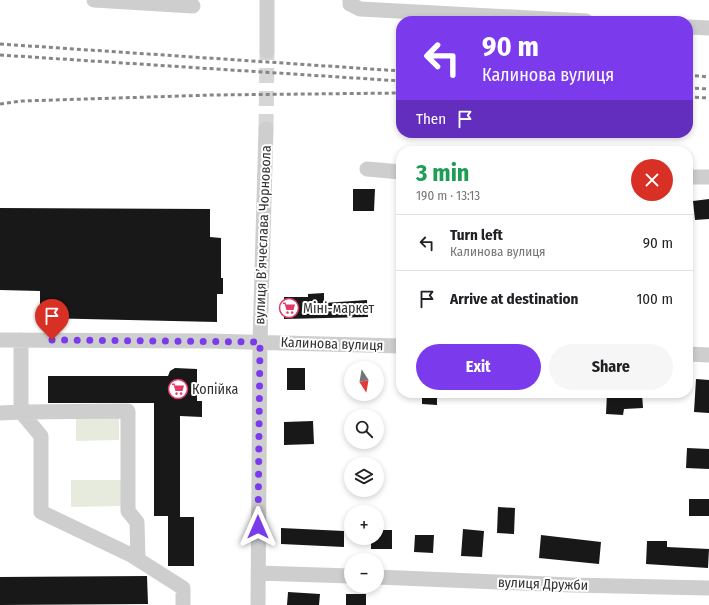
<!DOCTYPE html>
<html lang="en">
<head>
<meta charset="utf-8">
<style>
  :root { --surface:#fff; --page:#f6f6f6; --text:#202124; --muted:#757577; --line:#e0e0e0; --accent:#7c3aed }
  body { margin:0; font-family:"Fira Sans Condensed",sans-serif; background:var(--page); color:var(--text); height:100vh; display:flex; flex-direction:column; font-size:15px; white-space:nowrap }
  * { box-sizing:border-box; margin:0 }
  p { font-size:13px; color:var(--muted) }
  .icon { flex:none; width:22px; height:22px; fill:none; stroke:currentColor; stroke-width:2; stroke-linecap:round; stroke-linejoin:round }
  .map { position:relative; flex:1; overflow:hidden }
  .panel { position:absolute; left:396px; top:146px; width:297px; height:252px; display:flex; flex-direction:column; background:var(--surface); border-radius:16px; box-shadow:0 2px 6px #0003 }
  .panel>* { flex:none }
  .top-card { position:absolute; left:396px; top:16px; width:297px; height:122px; border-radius:16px; box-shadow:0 2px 6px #0003; background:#7c3aed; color:#fff; overflow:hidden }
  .needle { width:26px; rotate:169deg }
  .controls { position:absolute; left:344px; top:361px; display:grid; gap:8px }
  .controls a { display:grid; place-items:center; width:40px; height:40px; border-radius:50%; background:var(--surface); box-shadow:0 2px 6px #0003; font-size:20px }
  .pin { position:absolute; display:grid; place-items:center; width:34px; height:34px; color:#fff; margin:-41px -17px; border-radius:50% 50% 50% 0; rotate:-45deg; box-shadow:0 0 4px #0007 }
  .pin .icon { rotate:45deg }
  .me { position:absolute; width:44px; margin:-22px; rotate:0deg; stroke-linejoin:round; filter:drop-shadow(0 0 3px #0008) }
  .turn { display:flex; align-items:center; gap:14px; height:84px; padding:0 20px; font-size:18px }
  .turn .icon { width:52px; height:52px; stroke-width:2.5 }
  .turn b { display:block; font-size:28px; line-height:34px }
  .then { display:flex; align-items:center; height:38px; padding:0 20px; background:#0003; gap:8px; font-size:15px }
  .round { display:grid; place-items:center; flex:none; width:42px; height:42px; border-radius:21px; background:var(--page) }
  .headline { display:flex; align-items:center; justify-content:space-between; height:68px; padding:0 20px }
  h1 { font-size:24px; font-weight:700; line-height:30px; color:#1e9e55 }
  .action { display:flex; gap:8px; margin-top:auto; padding:8px 20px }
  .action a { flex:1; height:46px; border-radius:24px; background:var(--accent); color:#fff; font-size:16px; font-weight:700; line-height:46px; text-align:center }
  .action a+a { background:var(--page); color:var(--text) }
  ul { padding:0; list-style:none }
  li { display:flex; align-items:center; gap:12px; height:56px; padding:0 20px; border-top:1px solid var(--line) }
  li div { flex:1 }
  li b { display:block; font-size:15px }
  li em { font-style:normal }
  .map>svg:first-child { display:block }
  .green { fill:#e7ebdd }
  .building { fill:#181818 }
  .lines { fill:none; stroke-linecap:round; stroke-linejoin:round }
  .minor-tunnel { stroke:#d6d6d6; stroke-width:15; stroke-dasharray:15 8; stroke-linecap:butt }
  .minor { stroke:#cecece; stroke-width:15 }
  .rail { stroke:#868686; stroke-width:3; stroke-dasharray:4 3; stroke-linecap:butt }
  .route { stroke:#7c3aed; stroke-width:7; stroke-dasharray:0 12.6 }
  .labels { text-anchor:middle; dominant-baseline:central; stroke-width:4; stroke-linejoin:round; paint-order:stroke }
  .street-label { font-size:14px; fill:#313131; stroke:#fff }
  .poi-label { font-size:14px; fill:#313131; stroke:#fff; text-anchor:start }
</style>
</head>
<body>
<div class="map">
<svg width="709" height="605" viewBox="0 0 709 605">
  <rect width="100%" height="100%" fill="#fff"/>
  <path class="green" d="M 119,416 L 119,440 L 76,441 L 76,418 Z
    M 71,480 L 124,480 L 123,506 L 71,507 Z"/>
  <path class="building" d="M 353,189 L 375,189 L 374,211 L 353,211 Z
    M 709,199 L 709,219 L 695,220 L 693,201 Z
    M 0,208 L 210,209 L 210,237 L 221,238 L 221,278 L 223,278 L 223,294 L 217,294 L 217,322 L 40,318 L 40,291 L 0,290 Z
    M 324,293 L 324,303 L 367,300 L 368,317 L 284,319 L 284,297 L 308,297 L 308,294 Z
    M 175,368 L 197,369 L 197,401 L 202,401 L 202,417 L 180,416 L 180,517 L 194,517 L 194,566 L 168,566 L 168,516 L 154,516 L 154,403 L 48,403 L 48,376 L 168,376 L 170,371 Z
    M 287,368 L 305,368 L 305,390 L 287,390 Z
    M 696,379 L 709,380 L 709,413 L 694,412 Z
    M 422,393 L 437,393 L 437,405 L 422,404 Z
    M 607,393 L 642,393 L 643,408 L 624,409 L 623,415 L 606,414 Z
    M 313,421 L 314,444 L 284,445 L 284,422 Z
    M 687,448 L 709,449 L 709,469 L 686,468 Z
    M 689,499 L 709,499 L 709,516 L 689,516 Z
    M 498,507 L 515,508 L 514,534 L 497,533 Z
    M 281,528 L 344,531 L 344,547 L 281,544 Z
    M 463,529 L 484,531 L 482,557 L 461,556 Z
    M 377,530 L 392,530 L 392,549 L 371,549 L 371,538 L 377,538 Z
    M 415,535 L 434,535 L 433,553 L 414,552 Z
    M 541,535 L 601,542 L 599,564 L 539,558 Z
    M 647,541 L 667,541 L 667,547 L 709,549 L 708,568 L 646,564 Z
    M 147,576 L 148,604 L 0,605 L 0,577 Z
    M 288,592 L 320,594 L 319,605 L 287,605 Z
    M 346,594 L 366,594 L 366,605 L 346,605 Z"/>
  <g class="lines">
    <path class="minor-tunnel" d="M 266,129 L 267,51"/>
    <path class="minor" d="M 94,0 L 193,6
      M 350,0 L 350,4 L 360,9 L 586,21
      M 688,27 L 709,28
      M 267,51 L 267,0
      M 367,169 L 401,172
      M 688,177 L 709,177
      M 0,340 L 210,341 L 401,346
      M 688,354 L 709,355
      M 21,412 L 41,436 L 41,512 L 131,555 L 183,588 L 183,605
      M 21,412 L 128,411 L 128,511 L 137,522 L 138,559
      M 0,413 L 21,412 L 21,340
      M 258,573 L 351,576
      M 377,577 L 572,585 L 709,588
      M 258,605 L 260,342 L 266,129"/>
    <path class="rail" d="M 0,44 L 401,71
      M 0,55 L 401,81
      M 688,75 L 709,77
      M 688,88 L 709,89
      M 688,97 L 709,98
      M 0,104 L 22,101 L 213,95 L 401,93"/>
  </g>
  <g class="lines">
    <path class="route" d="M 52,340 L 260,342 L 258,527"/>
  </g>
  <defs>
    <g id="supermarket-ring" transform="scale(1)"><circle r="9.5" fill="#fff" stroke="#e43866" stroke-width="1.5"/><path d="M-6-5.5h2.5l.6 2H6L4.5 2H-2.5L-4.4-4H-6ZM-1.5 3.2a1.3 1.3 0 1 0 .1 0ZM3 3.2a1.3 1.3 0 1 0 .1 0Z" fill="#e43866"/></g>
  </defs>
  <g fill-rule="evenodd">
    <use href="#supermarket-ring" x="289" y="308"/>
    <use href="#supermarket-ring" x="178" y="389"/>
  </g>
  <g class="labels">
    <g class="street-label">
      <text transform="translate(263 235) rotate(-88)">вулиця Вʼячеслава Чорновола</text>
      <text transform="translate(332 344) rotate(2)">Калинова вулиця</text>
      <text transform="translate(543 584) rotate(2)">вулиця Дружби</text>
    </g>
    <g class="poi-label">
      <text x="303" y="308">Міні-маркет</text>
      <text x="192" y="389">Копійка</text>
    </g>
  </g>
</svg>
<div class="controls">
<a><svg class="needle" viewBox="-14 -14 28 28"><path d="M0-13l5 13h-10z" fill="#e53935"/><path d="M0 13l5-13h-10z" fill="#757577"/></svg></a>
<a><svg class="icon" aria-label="search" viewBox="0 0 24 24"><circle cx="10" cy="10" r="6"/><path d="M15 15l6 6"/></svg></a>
<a><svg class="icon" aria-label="layers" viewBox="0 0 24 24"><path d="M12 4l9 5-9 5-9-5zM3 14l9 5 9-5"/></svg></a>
<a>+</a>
<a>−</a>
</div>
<div class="pin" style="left:52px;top:340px;background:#d93025"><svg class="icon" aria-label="arrive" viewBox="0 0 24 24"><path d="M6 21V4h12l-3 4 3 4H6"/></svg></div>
<svg class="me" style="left:258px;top:527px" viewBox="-20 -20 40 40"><path d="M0-17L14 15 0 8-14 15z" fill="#7c3aed" stroke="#fff" stroke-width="4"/></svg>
<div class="top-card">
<div class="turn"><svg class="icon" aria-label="left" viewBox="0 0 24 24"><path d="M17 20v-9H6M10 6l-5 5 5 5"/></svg><div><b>90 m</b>Калинова вулиця</div></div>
<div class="then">Then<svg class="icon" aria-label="arrive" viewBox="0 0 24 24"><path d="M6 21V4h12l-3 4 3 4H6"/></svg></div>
</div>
<section class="panel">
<div class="headline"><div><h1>3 min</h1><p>190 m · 13:13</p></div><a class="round" style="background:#d93025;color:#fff"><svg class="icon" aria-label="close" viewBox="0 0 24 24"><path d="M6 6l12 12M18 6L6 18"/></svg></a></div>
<ul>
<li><svg class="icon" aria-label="left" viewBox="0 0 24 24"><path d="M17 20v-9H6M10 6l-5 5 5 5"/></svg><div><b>Turn left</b><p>Калинова вулиця</p></div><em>90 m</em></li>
<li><svg class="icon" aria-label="arrive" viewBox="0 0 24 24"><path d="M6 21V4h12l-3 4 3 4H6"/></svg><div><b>Arrive at destination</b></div><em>100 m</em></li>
</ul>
<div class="action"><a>Exit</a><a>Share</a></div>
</section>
</div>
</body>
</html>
